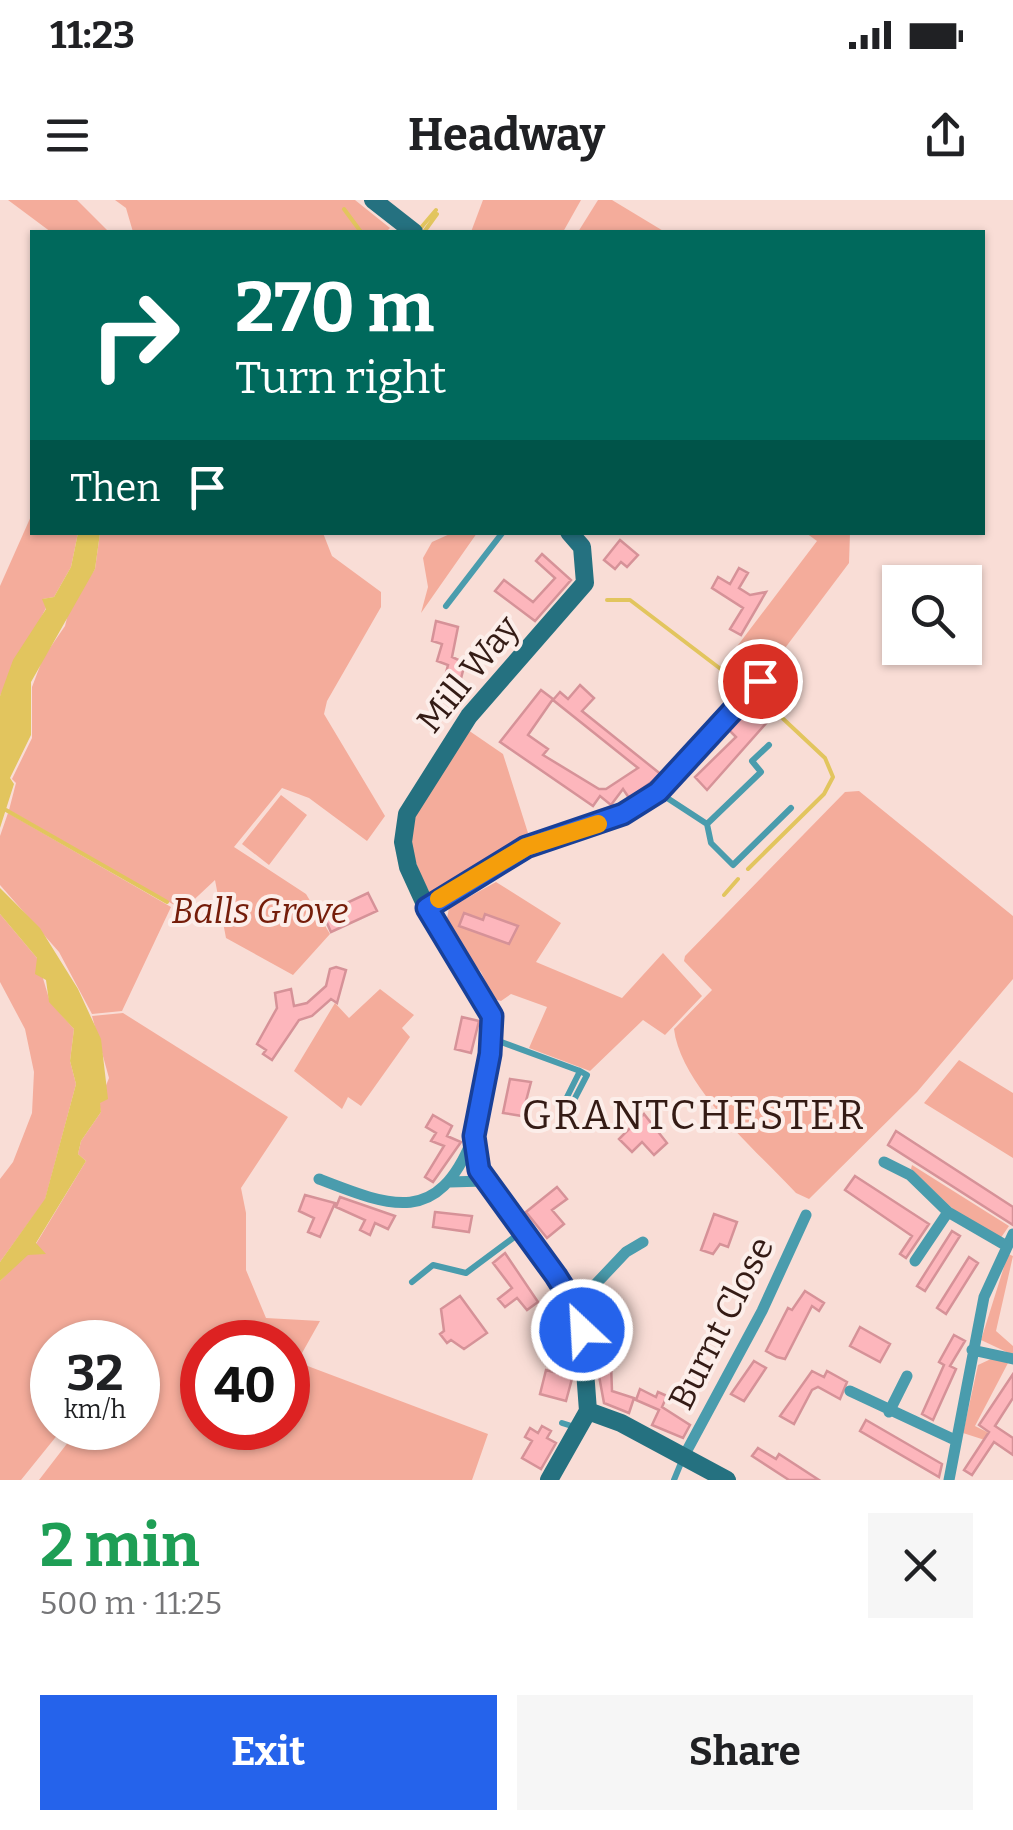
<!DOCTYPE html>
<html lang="en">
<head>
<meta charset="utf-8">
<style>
  :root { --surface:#fff; --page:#f6f6f6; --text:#202124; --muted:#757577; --accent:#2563eb }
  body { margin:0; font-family:Bitter,serif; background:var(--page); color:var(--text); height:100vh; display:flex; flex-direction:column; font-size:38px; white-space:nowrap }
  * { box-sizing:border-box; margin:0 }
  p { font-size:32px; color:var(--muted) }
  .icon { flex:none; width:55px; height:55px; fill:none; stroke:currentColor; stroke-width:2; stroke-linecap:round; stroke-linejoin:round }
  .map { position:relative; height:1280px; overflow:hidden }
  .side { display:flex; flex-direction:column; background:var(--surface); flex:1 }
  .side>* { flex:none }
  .top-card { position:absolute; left:30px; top:30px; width:955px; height:305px; border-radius:0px; box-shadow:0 2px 8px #0004; background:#00695c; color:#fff; overflow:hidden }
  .buttons { position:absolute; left:882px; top:365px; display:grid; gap:20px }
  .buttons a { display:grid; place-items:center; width:100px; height:100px; border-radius:0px; background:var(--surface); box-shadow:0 2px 8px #0004; font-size:50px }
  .speed { position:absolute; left:30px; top:1120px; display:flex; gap:20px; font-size:50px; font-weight:700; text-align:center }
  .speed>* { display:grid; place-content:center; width:130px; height:130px; border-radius:50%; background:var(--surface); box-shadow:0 2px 8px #0004; line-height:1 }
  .speed small { font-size:25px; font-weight:400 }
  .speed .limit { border:15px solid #d22; background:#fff; color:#111 }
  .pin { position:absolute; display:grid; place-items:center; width:85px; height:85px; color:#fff; margin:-42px; border:5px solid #fff; border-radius:50%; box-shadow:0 2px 10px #0007 }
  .me { position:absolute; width:110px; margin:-55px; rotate:335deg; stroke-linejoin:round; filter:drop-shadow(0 0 8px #0008) }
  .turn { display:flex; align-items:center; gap:35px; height:210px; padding:0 40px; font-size:45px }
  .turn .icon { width:130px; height:130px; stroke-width:2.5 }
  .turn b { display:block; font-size:70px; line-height:85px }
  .then { display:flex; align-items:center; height:95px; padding:0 40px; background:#0003; gap:20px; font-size:38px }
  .round { display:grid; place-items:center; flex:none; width:105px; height:105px; border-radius:0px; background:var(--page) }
  .overview { display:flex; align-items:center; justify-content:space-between; height:170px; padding:0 40px }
  h1 { font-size:60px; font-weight:700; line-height:75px; color:#1e9e55 }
  .primary-button { display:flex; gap:20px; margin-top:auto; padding:20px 40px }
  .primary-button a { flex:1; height:115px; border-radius:0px; background:var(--accent); color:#fff; font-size:40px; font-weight:700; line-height:115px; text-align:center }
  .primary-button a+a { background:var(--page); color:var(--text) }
  .status { display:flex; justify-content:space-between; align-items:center; height:70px; padding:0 50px; background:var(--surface); direction:ltr }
  .status svg { height:28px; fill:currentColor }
  header { display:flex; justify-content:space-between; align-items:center; height:130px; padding:0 40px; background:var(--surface); font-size:45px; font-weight:700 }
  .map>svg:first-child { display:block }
  .green { fill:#f4ac9b; fill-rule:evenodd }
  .water { fill:#e2c55e }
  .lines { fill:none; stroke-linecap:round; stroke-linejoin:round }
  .stream { stroke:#e2c55e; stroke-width:4 }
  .building { fill:#fdb6bc; stroke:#d69298; stroke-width:2.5 }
  .lane { stroke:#4a9cad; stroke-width:6 }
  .street { stroke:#4a9cad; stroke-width:11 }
  .secondary { stroke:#257180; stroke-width:18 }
  .route-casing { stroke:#184099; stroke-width:25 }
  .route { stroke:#2563eb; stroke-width:18 }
  .slow { stroke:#f59e0b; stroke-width:18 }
  .labels { text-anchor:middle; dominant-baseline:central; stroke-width:8; stroke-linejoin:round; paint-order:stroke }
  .street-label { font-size:35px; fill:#341b15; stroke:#fceeea }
  .park-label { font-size:35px; font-style:italic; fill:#751d0a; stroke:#fceeea }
  .quarter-label { font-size:40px; letter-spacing:2.5px; fill:#341b15; stroke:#fceeea }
</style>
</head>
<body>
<div class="status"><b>11:23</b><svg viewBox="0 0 49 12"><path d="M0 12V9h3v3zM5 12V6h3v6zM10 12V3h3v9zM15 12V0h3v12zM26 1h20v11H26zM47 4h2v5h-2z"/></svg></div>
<header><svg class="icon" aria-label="menu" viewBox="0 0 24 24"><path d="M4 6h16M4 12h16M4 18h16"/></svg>Headway<svg class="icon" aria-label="share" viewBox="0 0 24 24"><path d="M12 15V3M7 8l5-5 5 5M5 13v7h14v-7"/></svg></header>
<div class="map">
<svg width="1013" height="1280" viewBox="0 0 1013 1280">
  <rect width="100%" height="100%" fill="#f9ddd6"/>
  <path class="green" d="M 8,0 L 77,0 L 109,32 L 51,32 Z
    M 115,0 L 355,0 L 390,28 L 386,32 L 133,32 L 126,8 Z
    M 483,0 L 581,0 L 563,32 L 471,32 Z
    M 598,0 L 612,0 L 665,32 L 578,32 Z
    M 32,314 L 32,332 L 78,333 L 71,367 L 54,397 L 43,399 L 46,408 L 0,496 L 0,386 Z
    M 100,333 L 323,333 L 332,356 L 381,392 L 381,407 L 327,501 L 324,514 L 385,616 L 367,641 L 309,598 L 282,588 L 234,647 L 306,694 L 330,734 L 293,775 L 226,738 L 215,680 L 183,710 L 9,610 L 16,583 L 12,579 L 32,538 L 32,487 L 43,458 L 65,426 L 70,406 L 95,369 Z
    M 452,333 L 477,333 L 421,413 L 428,387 L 423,358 L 432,342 Z
    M 806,333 L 850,333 L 849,363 L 764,476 L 732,453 L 817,341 Z
    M 468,530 L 503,554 L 528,633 L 430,693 C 387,617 425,593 468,530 Z
    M 859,591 L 1013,716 L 1013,779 L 917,892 L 809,999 L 796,993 C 757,951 681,887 674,829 L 712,790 L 684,761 L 685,756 L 845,592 Z
    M 281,595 L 307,615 L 269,665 L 242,644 Z
    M 8,613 L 171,707 L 122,811 L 92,814 L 59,752 L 0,685 L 0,636 Z
    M 496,682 L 561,723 L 536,762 L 622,798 L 663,753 L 702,796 L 665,835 L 643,820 L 590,871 L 529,848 L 547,807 L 511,794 L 501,801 L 494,799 L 481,772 L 445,729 L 449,708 Z
    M 0,714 L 37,758 L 50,802 L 74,829 L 70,861 L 76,884 L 45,1000 L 0,1062 L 0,979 L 13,962 L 32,913 L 34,872 L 25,829 L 0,782 Z
    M 380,789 L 414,815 L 402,828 L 410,837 L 361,906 L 348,897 L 342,909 L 294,871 L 335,803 L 349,818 Z
    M 123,813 L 288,917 L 241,988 L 246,1013 L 246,1070 L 266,1118 L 320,1121 L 297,1162 L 488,1234 L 472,1280 L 39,1280 L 79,1228 L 138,1228 L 138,1142 L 52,1142 L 52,1228 L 63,1228 L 21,1280 L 0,1280 L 0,1081 L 36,1044 L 86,961 L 78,954 L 81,941 L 101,912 L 99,903 L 109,878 L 92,816 ZM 202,1142 L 288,1142 L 288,1228 L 202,1228 Z
    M 959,860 L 1013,893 L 1013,958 L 924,903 Z
    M 912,965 L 1009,1026 L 1000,1039 L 956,1012 L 911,969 Z
    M 1008,1054 L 1013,1056 L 996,1131 L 1013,1146 L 1013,1155 L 981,1140 Z
    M 993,1158 L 1008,1163 L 975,1226 L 993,1235 L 991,1242 L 963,1233 L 978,1165 Z"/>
  <path class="water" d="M 78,333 L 100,333 L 95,369 L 31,482 L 31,535 L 10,578 L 14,584 L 0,628 L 0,496 L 13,460 L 46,409 L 42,399 L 54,397 L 71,367 Z
    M 0,688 L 40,728 L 78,789 L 101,839 L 108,899 L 100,903 L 101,912 L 81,941 L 78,954 L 86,961 L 36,1043 L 46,1054 L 28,1055 L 0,1081 L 0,1062 L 45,999 L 76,884 L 70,861 L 74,829 L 49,802 L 46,780 L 35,774 L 37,758 L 0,714 Z"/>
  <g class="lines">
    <path class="stream" d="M 344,9 L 361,32
      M 419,30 L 436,10
      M 424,32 L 437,14
      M 607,400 L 630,400 L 743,486
      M 6,610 L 167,702
      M 748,669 L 824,594 L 833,577 L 825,558 L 762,499
      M 724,695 L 738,679"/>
  </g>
  <path class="building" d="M 620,340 L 638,355 L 627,367 L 621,362 L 615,369 L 604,360 Z
    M 542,354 L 571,380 L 535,421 L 495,391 L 504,380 L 533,402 L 555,378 L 536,361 Z
    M 739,368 L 748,373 L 739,388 L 750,395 L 766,392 L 741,435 L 730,429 L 743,408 L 712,388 L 718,377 L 730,384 Z
    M 436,421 L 458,427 L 452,457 L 465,463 L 458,490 L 442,488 L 448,465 L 437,461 L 442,444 L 432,441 Z
    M 580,485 L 594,498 L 582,511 L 663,576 L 656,584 L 653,581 L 629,598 L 623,589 L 611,605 L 600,596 L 593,606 L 500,542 L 541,490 L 553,499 L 528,535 L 548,549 L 543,555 L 599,589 L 606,589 L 638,568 L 553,500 L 560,492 L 568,499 Z
    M 750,504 L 768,521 L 707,590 L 695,577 L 736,537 L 727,528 Z
    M 368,693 L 377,711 L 331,732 L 323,714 Z
    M 464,713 L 483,720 L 485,714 L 518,726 L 509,744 L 459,726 Z
    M 336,767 L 346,770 L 337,803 L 331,799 L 312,816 L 299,820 L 272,860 L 263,854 L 266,850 L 257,844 L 277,808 L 275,793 L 291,789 L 294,806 L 307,803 L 326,786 L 330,769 Z
    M 462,817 L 479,821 L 471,853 L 455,849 Z
    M 510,879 L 531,882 L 522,916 L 503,913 Z
    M 644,914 L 667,943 L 654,955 L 642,942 L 632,952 L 619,939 Z
    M 433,915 L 452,926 L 447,936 L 461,942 L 433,982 L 425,977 L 444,946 L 431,941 L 436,933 L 426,927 Z
    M 896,931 L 1013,1007 L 1013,1025 L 888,945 Z
    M 855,976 L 929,1024 L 906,1058 L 900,1054 L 912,1036 L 845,990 Z
    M 557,987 L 567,999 L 552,1010 L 564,1024 L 547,1038 L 526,1012 Z
    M 305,995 L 335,1003 L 320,1037 L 308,1032 L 314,1018 L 299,1011 Z
    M 340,997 L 395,1016 L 388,1029 L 375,1023 L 370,1035 L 360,1030 L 365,1020 L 336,1007 Z
    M 435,1012 L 472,1016 L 469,1032 L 433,1027 Z
    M 714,1014 L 737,1022 L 728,1047 L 720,1044 L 713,1054 L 701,1050 Z
    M 952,1031 L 960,1036 L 925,1091 L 917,1086 Z
    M 505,1053 L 538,1102 L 527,1110 L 517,1098 L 505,1107 L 498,1099 L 512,1088 L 493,1063 Z
    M 969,1057 L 978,1063 L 946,1114 L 937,1108 Z
    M 805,1091 L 824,1103 L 819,1111 L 812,1106 L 785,1159 L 777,1157 L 766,1151 L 788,1108 L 792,1110 Z
    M 460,1096 L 487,1133 L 464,1149 L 451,1140 L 447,1143 L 440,1134 L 444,1131 L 441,1109 Z
    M 860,1127 L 890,1144 L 880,1162 L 850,1146 Z
    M 599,1134 L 610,1134 L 612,1191 L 634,1198 L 629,1213 L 604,1203 L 597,1165 Z
    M 954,1135 L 965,1141 L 950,1166 L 956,1169 L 933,1220 L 922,1214 L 944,1165 L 939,1162 Z
    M 570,1136 L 573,1175 L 566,1201 L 540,1194 L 546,1170 L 561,1174 L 557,1137 Z
    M 754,1161 L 766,1168 L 744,1201 L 731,1194 Z
    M 812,1171 L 824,1177 L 827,1171 L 847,1182 L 840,1199 L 818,1187 L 812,1190 L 794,1224 L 780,1216 Z
    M 1013,1174 L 1013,1198 L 995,1226 L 1013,1238 L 1013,1255 L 994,1242 L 972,1275 L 964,1270 L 989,1232 L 979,1225 Z
    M 640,1189 L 656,1197 L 658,1192 L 667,1196 L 662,1207 L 690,1225 L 683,1238 L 652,1225 L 659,1210 L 636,1200 Z
    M 866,1220 L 942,1264 L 939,1277 L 860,1231 Z
    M 542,1226 L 551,1231 L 547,1238 L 556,1243 L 541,1269 L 522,1258 L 532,1241 L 525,1237 L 530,1228 L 538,1233 Z
    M 758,1248 L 776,1259 L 779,1254 L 819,1280 L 789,1280 L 752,1256 Z"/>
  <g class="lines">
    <path class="lane" d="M 446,406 L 503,332
      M 658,592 L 707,624 L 761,572 L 752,561 L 769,545
      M 707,624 L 711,643 L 733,665 L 791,608
      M 429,706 L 526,647 L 623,614 L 658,592 L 760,481
      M 493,839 L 580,871 L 567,897
      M 574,900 L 587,875 L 580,871
      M 412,1082 L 433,1065 L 466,1073 L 521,1032
      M 562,1223 L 578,1228
      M 674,1280 L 683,1258"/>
    <path class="street" d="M 884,962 L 910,975 L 948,1012 L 1005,1045
      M 319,979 C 391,1007 437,1026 472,940
      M 450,982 L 484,981
      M 915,1061 L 948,1012
      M 575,1106 L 626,1052 L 643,1042
      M 972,1150 L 1013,1159
      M 850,1191 L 955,1240
      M 889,1212 L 907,1176
      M 684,1256 L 762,1111 L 806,1015
      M 949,1280 L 984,1097 L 1013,1034"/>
    <path class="secondary" d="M 373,0 L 414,32
      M 588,1211 L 621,1223 L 727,1280
      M 549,1280 L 588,1211 L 582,1130 L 575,1106 L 556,1076 L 479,970 L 474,936 L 490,854 L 492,816 L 429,713 L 408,667 L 403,642 L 407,614 L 469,516 L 585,383 L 582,347 L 569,332"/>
  </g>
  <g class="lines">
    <g class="route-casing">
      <path id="route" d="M 582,1130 L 575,1106 L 556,1076 L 479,970 L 474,936 L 490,854 L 492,816 L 427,708 L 526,647 L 623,614 L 658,592 L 760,481"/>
    </g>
    <use href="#route" class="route"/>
    <path class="slow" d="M 439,699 L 526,647 L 598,624"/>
  </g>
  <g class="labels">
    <g class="street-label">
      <text transform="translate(468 474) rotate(-51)">Mill Way</text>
      <text transform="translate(721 1123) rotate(-63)">Burnt Close</text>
    </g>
    <g class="park-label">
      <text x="260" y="711">Balls Grove</text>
    </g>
    <g class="quarter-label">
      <text x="694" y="916">GRANTCHESTER</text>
    </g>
  </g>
</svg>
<div class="buttons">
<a><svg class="icon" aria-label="search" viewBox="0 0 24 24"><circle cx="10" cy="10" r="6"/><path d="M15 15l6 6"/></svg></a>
</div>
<div class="speed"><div>32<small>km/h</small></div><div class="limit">40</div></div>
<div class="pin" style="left:760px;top:481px;background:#d93025"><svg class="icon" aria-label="arrive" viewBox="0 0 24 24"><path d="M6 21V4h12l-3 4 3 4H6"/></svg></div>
<svg class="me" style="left:582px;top:1130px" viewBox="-20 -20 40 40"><circle r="17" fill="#2563eb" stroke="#fff" stroke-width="3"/><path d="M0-11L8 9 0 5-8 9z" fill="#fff"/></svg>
<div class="top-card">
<div class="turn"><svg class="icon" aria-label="right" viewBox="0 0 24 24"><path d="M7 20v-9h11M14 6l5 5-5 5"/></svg><div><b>270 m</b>Turn right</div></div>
<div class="then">Then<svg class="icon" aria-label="arrive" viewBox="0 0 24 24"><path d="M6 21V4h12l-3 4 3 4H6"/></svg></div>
</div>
</div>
<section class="side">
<div class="overview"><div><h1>2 min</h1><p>500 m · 11:25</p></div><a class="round"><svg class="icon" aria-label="close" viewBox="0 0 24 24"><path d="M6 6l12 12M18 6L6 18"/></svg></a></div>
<div class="primary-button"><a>Exit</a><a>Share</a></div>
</section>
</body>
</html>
